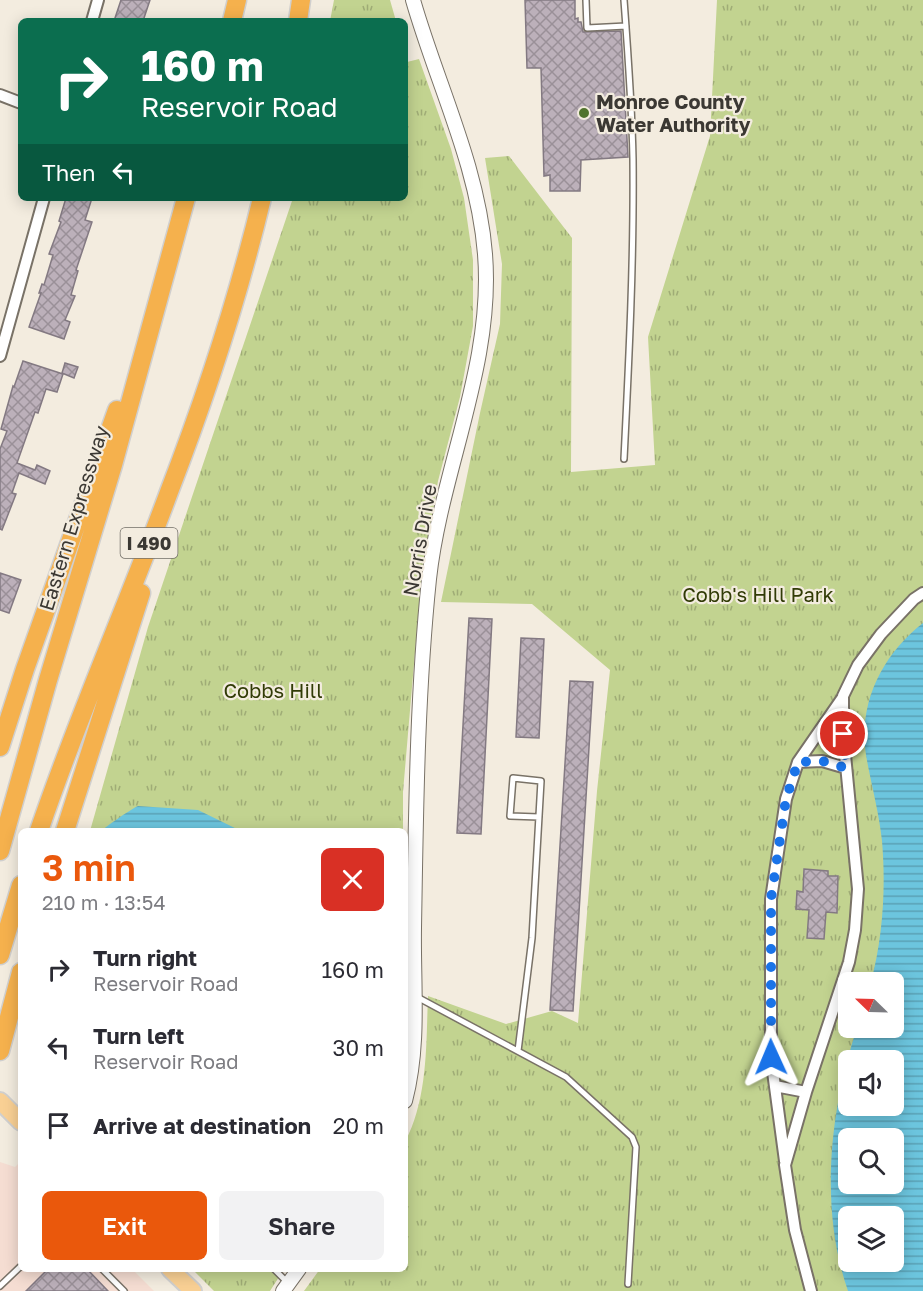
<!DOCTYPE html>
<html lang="en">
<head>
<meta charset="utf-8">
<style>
  :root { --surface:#fff; --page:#f2f2f3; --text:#2b2b33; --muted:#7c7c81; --accent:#ea580c }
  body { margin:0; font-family:"Golos Text",sans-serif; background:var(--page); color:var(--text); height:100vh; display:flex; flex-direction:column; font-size:22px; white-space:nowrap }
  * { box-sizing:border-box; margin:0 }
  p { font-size:20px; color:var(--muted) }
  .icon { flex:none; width:33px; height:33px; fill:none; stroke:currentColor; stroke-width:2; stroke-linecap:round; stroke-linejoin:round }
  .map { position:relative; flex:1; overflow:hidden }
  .side { position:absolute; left:18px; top:828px; width:390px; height:444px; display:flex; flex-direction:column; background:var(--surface); border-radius:9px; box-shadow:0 3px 15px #0003 }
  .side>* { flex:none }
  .banner { position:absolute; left:18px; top:18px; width:390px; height:183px; border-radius:9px; box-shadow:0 3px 15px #0003; background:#0b6e4f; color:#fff; overflow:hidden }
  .needle { width:39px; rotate:293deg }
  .fabs { position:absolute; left:838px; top:972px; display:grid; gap:12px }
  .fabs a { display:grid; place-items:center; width:66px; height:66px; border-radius:9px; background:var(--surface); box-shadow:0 3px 15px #0003; font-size:30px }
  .pin { position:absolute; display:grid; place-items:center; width:51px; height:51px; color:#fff; margin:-26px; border:3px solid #fff; border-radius:50%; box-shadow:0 2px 6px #0007 }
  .me { position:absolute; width:66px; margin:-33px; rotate:359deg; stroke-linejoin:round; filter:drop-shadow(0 0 4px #0008) }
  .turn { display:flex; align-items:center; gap:21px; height:126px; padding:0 24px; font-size:27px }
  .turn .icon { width:78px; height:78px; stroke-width:2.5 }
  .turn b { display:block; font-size:42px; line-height:51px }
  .then { display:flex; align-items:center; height:57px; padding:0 24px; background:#0003; gap:12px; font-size:22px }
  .round { display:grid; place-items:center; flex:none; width:63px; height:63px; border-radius:9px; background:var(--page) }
  .head { display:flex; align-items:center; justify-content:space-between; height:102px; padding:0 24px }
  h1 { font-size:36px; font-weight:600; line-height:45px; color:var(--accent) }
  .button { display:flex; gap:12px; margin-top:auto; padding:12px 24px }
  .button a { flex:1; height:69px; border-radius:9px; background:var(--accent); color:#fff; font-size:24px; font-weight:600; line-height:69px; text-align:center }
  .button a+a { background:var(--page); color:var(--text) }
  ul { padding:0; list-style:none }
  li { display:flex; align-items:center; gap:18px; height:78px; padding:0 24px }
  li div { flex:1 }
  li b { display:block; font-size:22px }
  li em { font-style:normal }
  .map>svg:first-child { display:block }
  .commercial { fill:#f5ddd2 }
  .park { fill:url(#park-tufts); fill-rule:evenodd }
  .water { fill:url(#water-rules); fill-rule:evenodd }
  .building { fill:url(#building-cross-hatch); stroke:#837982; stroke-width:1.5 }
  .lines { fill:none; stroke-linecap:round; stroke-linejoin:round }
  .lane-casing { stroke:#797267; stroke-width:8 }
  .street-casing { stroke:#797267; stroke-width:14 }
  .secondary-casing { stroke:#797267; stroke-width:16 }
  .primary-casing { stroke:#d0cfce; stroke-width:20 }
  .highway-casing { stroke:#d0cfce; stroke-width:21 }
  .lane { stroke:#fff; stroke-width:5 }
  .street { stroke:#fff; stroke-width:10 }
  .secondary { stroke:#fff; stroke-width:14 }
  .primary { stroke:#f9d094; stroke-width:16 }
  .highway { stroke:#f5b14d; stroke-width:18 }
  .route { stroke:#1a73e8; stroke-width:10; stroke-dasharray:0 18 }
  .poi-dot { fill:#50732c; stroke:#f3ecdf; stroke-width:2 }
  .labels { text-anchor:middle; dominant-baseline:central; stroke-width:4.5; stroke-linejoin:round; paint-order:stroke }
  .shield { fill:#f3ecdf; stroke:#726e67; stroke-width:1.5 }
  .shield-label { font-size:18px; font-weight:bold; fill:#3b3833 }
  .poi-label { font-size:20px; font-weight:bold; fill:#3b3833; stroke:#f3ecdf; text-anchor:start }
  .street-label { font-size:20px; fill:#3b3833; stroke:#f3ecdf }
  .park-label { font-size:20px; fill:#313b06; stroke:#f3ecdf }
</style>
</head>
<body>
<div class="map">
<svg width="923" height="1291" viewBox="0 0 923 1291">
  <defs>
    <pattern id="park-tufts" width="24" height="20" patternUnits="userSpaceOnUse" patternTransform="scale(1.5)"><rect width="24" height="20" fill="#c2d390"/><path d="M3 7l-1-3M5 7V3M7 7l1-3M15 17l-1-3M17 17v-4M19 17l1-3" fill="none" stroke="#9fac76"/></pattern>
    <pattern id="water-rules" width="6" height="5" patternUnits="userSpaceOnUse" patternTransform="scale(1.5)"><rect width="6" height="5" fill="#6cc5de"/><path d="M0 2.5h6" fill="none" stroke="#5aa1b5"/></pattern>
    <pattern id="building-cross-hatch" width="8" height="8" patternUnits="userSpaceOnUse" patternTransform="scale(1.5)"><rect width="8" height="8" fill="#bcb0ba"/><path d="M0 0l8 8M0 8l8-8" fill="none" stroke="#9a9098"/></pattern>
  </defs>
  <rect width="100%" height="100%" fill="#f3ecdf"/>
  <path class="commercial" d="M 21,1161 L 21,1269 L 132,1269 L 154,1291 L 0,1291 L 0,1162 L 15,1167 Z"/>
  <path class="park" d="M 334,0 L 390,0 L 396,21 L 330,21 Z
    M 717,0 L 923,0 L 923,1291 L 304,1291 L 320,1269 L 405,1269 L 405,1142 C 428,1098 426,1045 428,996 L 506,1024 L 552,1011 L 578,1023 L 597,791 L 610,670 L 532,604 L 441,602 L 480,413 L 500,324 L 502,264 L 485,158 L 509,156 L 572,238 L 571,472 L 655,465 L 648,337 L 710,136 ZM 849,982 L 894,982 L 894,1028 L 849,1028 ZM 849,1060 L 894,1060 L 894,1106 L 849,1106 ZM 849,1138 L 894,1138 L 894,1184 L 849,1184 ZM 849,1216 L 894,1216 L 894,1262 L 849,1262 Z
    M 405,55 L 407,62 L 419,59 L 451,149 L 464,198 L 473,260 L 473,326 L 460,397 L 438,481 L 421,582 L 403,792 L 403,831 L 90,831 L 148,627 L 293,198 L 405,198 Z
    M 192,1269 L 284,1269 L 270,1291 L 214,1291 Z"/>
  <path class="water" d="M 923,623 L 923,1291 L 848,1291 C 819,1208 830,1109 857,1028 L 894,1028 L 894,982 L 871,982 C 883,936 886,888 882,841 C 879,812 871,784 866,755 C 858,703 882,655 923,623 ZM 849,1060 L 894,1060 L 894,1106 L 849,1106 ZM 849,1138 L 894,1138 L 894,1184 L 849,1184 ZM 849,1216 L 894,1216 L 894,1262 L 849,1262 Z
    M 138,806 L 198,810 L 241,831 L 101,831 C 104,828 134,807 138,806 Z"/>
  <path class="building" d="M 121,0 L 150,0 L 143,21 L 114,21 Z
    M 525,0 L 575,0 L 575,19 L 578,18 L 578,22 L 581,22 L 583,32 L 621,31 L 628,157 L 581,160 L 580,191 L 550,191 L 550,175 L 544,176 L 541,68 L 527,68 Z
    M 66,198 L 92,198 L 85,220 L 92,222 L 76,270 L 78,271 L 71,295 L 75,296 L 65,320 L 70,322 L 64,339 L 29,327 L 41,293 L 39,293 L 42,284 L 44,285 L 53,255 L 49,254 L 61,222 L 59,221 Z
    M 23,361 L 63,374 L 57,392 L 46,389 L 38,413 L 35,412 L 17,463 L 35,470 L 37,465 L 50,471 L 45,484 L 19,473 L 12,493 L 16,494 L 2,530 L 0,529 L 0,449 L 7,431 L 1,429 L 13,386 L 14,387 Z
    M 65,363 L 78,367 L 74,378 L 62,373 Z
    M 0,573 L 21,580 L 9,613 L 0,610 Z
    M 469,618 L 492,619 L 481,834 L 457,833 Z
    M 521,638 L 544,639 L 539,738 L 516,737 Z
    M 570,681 L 593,682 L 573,1011 L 550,1010 Z
    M 804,869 L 828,871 L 828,876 L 838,876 L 837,913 L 826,912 L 824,939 L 807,938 L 809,910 L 796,909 L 797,891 L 803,892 Z
    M 48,1269 L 87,1269 L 108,1291 L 26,1291 Z"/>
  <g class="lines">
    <g class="lane-casing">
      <path id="lane" d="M 586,0 L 587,28 L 626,26
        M 624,459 C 629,359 634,259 633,159 C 632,106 628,53 624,0
        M 417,997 L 566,1077 L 632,1137 L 636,1147 L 628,1284
        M 518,1051 L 532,938 L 541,781 L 513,778 L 510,816 L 539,817
        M 102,1269 L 124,1291
        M 274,1269 L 287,1282
        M 0,1286 L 21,1266"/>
    </g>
    <g class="street-casing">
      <path id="street" d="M 92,21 L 98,0
        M 0,95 L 21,103
        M 0,356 L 44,198
        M 798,762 L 822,761 L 846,768
        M 775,1086 L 806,1092
        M 785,1161 L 771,1057 L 771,899 L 786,799 L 798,762 L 843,697
        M 811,1291 L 795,1230 L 785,1165 L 806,1092 L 849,962 L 855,930 L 858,889 L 843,734 L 843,696 L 858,665 L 881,634 L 914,599 L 923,593"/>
    </g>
    <g class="secondary-casing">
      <path id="secondary" d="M 405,1101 C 420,1044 413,985 414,928 C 416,811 417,695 429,579 C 441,470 494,365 485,254 C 478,165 437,84 413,0
        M 283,1291 L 299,1269"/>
    </g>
    <g class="primary-casing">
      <path id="primary" d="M 0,1101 L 21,1122
        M 170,1269 L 193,1291"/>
    </g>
    <g class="highway-casing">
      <path id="highway" d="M 232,21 L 237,0
        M 298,21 L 301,0
        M 0,747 L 25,669 L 117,410
        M 39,831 C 78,716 127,606 169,492 C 206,396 238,298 262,198
        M 65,831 L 141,593
        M 0,851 L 48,680 L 113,465 L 186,198
        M 0,955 L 21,885
        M 0,1051 L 21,972"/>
    </g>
    <use href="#lane" class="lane"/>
    <use href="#street" class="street"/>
    <use href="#secondary" class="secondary"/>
    <use href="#primary" class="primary"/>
    <use href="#highway" class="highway"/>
  </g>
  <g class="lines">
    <path class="route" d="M 771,1057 L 771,899 L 786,799 L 798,762 L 822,761 L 846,768 L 843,734"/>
  </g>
  <circle class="poi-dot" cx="584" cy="113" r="6"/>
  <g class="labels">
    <rect class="shield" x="120.5" y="528" width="57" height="30" rx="4.5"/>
    <g class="shield-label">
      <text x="149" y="543">I 490</text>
    </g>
    <g class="poi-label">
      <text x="596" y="101">Monroe County<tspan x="596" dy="23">Water Authority</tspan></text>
    </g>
    <g class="street-label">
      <text transform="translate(73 518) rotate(-73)">Eastern Expressway</text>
      <text transform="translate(419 540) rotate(-80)">Norris Drive</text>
    </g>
    <g class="park-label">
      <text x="758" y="594">Cobb's Hill Park</text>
      <text x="273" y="690">Cobbs Hill</text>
    </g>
  </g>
</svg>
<div class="fabs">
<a><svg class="needle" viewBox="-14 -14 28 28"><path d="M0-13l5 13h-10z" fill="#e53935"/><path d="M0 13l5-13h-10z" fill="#7c7c81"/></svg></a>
<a><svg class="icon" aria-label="sound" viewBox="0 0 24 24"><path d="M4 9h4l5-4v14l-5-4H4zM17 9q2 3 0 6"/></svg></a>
<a><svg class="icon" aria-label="search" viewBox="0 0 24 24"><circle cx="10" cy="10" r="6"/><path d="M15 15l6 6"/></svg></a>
<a><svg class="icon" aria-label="layers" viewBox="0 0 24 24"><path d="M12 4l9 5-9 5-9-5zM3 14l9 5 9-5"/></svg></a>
</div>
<div class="pin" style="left:843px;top:734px;background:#d93025"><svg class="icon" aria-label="arrive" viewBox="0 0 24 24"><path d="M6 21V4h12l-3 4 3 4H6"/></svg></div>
<svg class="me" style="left:771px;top:1057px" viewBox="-20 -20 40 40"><path d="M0-17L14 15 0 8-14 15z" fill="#1a73e8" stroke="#fff" stroke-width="4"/></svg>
<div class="banner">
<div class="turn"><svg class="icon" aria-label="right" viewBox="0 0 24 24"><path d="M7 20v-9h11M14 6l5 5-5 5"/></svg><div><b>160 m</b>Reservoir Road</div></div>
<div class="then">Then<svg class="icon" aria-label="left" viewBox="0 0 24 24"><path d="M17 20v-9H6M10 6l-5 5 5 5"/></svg></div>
</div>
<section class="side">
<div class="head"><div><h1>3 min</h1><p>210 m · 13:54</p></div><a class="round" style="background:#d93025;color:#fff"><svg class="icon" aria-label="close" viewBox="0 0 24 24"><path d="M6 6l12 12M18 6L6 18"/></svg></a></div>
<ul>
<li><svg class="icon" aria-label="right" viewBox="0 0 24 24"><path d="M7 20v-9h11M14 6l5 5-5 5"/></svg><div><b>Turn right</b><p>Reservoir Road</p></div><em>160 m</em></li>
<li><svg class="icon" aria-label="left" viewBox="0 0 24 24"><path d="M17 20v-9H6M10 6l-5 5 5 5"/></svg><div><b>Turn left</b><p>Reservoir Road</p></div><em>30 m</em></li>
<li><svg class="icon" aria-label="arrive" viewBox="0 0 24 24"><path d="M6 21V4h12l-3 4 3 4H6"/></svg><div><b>Arrive at destination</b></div><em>20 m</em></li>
</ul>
<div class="button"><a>Exit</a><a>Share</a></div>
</section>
</div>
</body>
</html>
